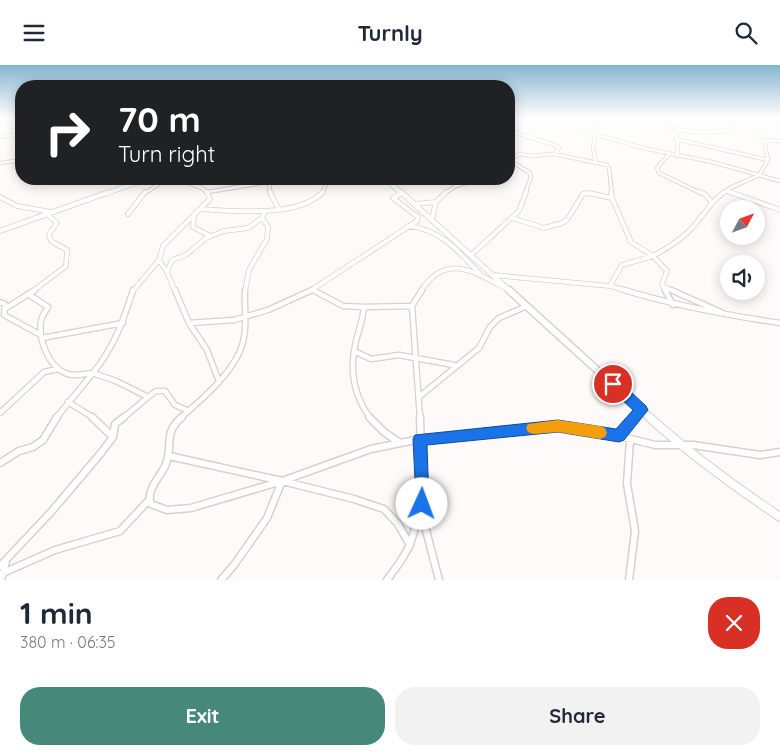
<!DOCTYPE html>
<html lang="en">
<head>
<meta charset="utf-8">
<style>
  :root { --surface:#fff; --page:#f2f2f3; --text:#1f2937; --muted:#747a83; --accent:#46897b }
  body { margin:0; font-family:Quicksand,sans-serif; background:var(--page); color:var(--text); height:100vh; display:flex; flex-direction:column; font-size:19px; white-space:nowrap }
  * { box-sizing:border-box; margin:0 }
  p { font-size:16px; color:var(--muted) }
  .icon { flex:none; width:28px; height:28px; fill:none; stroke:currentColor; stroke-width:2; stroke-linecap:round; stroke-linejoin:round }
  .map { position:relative; height:515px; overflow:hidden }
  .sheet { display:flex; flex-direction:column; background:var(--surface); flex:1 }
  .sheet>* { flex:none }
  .hud { position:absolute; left:15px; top:15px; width:500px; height:105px; border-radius:20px; box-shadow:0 2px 12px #0003; background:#202124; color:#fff; overflow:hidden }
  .needle { width:32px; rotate:49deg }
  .fabs { position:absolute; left:720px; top:135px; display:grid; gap:10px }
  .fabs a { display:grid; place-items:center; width:45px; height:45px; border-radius:50%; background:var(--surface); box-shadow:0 2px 12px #0003; font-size:25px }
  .pin { position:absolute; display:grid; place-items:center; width:42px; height:42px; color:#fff; margin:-21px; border:2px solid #fff; border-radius:50%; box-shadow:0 1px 5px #0007 }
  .me { position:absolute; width:55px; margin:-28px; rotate:2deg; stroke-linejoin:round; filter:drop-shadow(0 0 4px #0008) }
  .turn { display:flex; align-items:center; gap:18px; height:105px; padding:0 20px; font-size:22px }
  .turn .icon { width:65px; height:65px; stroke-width:2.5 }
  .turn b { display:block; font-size:35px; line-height:42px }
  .round { display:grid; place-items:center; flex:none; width:52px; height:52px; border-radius:20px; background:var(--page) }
  .overview { display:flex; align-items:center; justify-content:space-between; height:85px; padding:0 20px }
  h1 { font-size:30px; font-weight:700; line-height:38px }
  .cta { display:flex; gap:10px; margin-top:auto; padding:10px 20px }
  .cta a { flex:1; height:58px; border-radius:20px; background:var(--accent); color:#fff; font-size:20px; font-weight:700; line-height:58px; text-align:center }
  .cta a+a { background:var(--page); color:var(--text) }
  header { display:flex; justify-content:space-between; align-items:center; height:65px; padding:0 20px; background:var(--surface); font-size:22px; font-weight:700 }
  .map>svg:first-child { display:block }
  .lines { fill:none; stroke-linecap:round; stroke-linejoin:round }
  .minor-far3-casing { stroke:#d7d0d0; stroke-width:4.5 }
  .minor-far2-casing { stroke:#d7d0d0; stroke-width:5.5 }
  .minor-far1-casing { stroke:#d7d0d0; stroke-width:7 }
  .minor-casing { stroke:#d7d0d0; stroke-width:9 }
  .tertiary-far3-casing { stroke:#d7d0d0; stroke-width:5.5 }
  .tertiary-far2-casing { stroke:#d7d0d0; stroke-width:6 }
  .tertiary-far1-casing { stroke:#d7d0d0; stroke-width:9 }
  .tertiary-casing { stroke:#d7d0d0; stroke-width:10 }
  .minor-far3 { stroke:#fff; stroke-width:2.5 }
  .minor-far2 { stroke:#fff; stroke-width:4 }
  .minor-far1 { stroke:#fff; stroke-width:4.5 }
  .minor { stroke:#fff; stroke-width:6 }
  .tertiary-far3 { stroke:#fff; stroke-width:4 }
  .tertiary-far2 { stroke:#fff; stroke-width:4.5 }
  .tertiary-far1 { stroke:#fff; stroke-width:6 }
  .tertiary { stroke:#fff; stroke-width:8 }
  .route { fill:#1a73e8; stroke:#114b97 }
  .slow { fill:#f59e0b }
</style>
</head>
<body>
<header><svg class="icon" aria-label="menu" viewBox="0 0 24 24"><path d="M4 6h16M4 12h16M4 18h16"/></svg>Turnly<svg class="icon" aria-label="search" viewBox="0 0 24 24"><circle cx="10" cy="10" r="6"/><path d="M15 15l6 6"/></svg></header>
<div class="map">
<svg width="780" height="515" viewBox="0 0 780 515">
  <rect width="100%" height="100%" fill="#fffafa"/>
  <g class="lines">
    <g class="minor-far3-casing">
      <path id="minor-far3" d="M 555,52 L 601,71 L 643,83 L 712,97 L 780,116
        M 673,52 L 666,54 L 666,61 C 687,68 712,69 733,64 L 723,56 L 742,52
        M 771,52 L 780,54
        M 584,64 L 606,57 L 598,52
        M 509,66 L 555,80 L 559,83 L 554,89
        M 595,68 L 593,83 L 596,98
        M 0,72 L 21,69
        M 676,74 L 768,95
        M 764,75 L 780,76
        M 669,89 L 657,103 L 659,108 L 703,129
        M 677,91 L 678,76 L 676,74 L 678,65
        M 511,96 L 530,108 L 531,112 L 525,129
        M 509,97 L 519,89 L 532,91 L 554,89 L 607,100 L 609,103 L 612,129
        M 0,98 L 21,95
        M 177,114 L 202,123 L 208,129
        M 269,114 L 270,129
        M 726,126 L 733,129
        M 208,127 L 267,117
        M 144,129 L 166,114
        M 322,129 L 327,117 L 343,117 L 353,114
        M 444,129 L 456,121 L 479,114
        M 586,129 L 592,129
        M 723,129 L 728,124 L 759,110 L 768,95 L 764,75 L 744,52"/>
    </g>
    <g class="minor-far2-casing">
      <path id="minor-far2" d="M 270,127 L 278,143
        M 611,127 L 612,133 L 631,177 L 653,191 C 684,174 691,166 712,138
        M 700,127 L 706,130 L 712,138 L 724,127
        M 730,127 L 780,145
        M 0,132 L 17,141 L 51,147
        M 415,139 L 436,137
        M 201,144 C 235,146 298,153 323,127
        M 128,149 L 145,127
        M 194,151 L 193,162 L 210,171
        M 512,153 L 544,163 L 562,158 L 567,155 L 583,129 L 589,128 L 612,133
        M 432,154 L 436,137 L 446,127
        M 408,161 C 441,164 459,187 480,209
        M 471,190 L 519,146 L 526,127
        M 159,195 L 163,181 L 210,134 L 207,127
        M 167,207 L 172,195 L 186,190 L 206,173 L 224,166 L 248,163 L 262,153
        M 493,210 L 610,221 L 628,226
        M 610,221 L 622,200 L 653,191 L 667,206 L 662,219 L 666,226
        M 664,222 L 674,226
        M 313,225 L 315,226
        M 33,226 L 66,201 L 67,185 L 51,176 L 49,169 L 57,158 L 47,149
        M 133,226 L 159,195 L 167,207 L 175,226
        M 245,226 L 249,205 L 267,174 L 268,162 L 262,153 L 265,146
        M 310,226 L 417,156 L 418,152 L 393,133 L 401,128
        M 421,226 C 446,187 474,207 507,224"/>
    </g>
    <g class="minor-far1-casing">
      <path id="minor-far1" d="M 133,225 C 123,257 114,282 93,308 L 116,316 L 148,332 L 156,326 L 165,326 L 175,340 L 189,346
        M 175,225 L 189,258 L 234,255 L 268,245 L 312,225
        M 313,225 L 343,241 L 364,242 C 363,254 359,264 356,276 C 349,304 353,329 370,353
        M 624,225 C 677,241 725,250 780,258
        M 665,225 L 673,240
        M 671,225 L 723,248
        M 28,229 L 48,242 C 45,247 42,251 41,256 C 38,273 48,301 65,308 C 73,312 84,309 93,308
        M 0,237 L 5,239 L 4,250 L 41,270
        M 412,241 L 420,353
        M 364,242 L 412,241 L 422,225
        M 6,243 L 35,225
        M 189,258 L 207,285 L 218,314
        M 42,273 L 123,258
        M 354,286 L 371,294 L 399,290 L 454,300
        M 420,331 L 479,283 L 490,262 L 499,253 L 527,241
        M 68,337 L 94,353
        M 0,348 L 44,307 L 58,304
        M 56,353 L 93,308
        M 123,353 L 148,332
        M 180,353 C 203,334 240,302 244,272 C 247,257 244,241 245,225
        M 635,353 L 642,345"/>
    </g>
    <g class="minor-casing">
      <path id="minor" d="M 92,352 L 113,372
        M 182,352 C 163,368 173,380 166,399 C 161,411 145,426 151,439 L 167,445 L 191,443 L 282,416 L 371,384 L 420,374 L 558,361 L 619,371 L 655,380 L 693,380 L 760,390 L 780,387
        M 369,352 L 384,367 L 400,378
        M 619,371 L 636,352
        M 169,391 L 282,416 L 354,434 L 384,444 L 398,459 L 410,480
        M 0,398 L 19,386 L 33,382 L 43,375 L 57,352
        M 421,446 L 439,515
        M 0,501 L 52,446 L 101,388 L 113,372 L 115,359 L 124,352
        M 3,508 L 55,485 L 120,466 L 149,435
        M 1,515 L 6,497
        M 221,515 L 234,500 L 267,453 L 282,416
        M 387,515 C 395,504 405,492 410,479 C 425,438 421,395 420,352
        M 629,515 L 635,466 L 627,419 L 630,375"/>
    </g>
    <g class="tertiary-far3-casing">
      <path id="tertiary-far3" d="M 386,114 L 402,129
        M 105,129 L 146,114"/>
    </g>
    <g class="tertiary-far2-casing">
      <path id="tertiary-far2" d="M 401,127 L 510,226
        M 0,166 L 109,127"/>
    </g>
    <g class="tertiary-far1-casing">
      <path id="tertiary-far1" d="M 509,225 L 650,353"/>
    </g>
    <g class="tertiary-casing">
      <path id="tertiary" d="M 649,352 C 690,389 734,421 780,452"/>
    </g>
    <use href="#minor-far3" class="minor-far3"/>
    <use href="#minor-far2" class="minor-far2"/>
    <use href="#minor-far1" class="minor-far1"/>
    <use href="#minor" class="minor"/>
    <use href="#tertiary-far3" class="tertiary-far3"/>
    <use href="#tertiary-far2" class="tertiary-far2"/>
    <use href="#tertiary-far1" class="tertiary-far1"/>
    <use href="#tertiary" class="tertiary"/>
  </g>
  <linearGradient id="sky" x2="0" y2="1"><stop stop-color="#85b5d0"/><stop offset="0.42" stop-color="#fffdfd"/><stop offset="1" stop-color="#fffdfd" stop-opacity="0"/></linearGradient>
  <rect width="780" height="124" fill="url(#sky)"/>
  <path class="route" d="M 613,313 L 618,315 L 646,341 L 648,345 L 624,375 L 619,377 L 558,367 L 427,380 L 429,439 L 427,444 L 422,447 L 416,444 L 414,439 L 415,415 L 413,374 L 415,370 L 558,355 L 616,364 L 633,345 L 609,323 L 607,319 L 609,315 Z"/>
  <path class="slow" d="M 558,355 L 600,361 L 605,363 L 607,368 L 605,372 L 600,374 L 558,367 L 533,369 L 528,367 L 526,363 L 528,359 Z"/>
</svg>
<div class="fabs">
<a><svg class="needle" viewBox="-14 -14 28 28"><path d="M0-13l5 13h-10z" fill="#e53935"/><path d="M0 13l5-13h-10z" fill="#747a83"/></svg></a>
<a><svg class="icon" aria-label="sound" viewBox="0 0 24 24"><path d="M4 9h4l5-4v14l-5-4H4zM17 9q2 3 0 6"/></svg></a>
</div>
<div class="pin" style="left:613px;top:319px;background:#d93025"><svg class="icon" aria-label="arrive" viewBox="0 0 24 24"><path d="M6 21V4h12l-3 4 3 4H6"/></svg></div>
<svg class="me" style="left:422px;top:439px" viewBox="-20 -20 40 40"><circle r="19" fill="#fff"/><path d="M0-13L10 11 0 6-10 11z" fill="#1a73e8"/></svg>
<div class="hud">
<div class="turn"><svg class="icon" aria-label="right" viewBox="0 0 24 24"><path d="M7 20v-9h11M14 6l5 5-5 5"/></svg><div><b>70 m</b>Turn right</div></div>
</div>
</div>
<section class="sheet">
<div class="overview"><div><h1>1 min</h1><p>380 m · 06:35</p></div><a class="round" style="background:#d93025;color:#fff"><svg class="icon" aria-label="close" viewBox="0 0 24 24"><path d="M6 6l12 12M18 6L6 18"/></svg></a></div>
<div class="cta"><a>Exit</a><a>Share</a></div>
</section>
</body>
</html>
